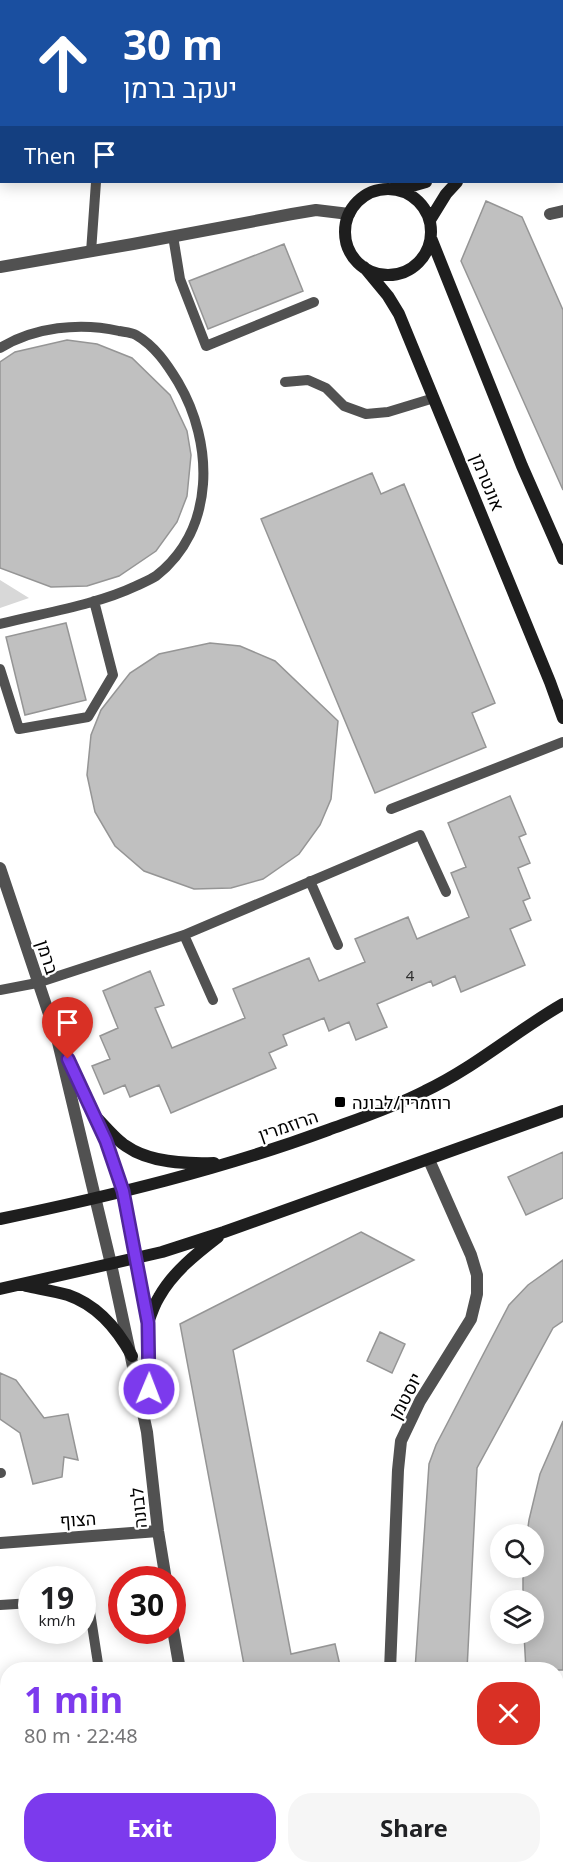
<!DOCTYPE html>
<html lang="en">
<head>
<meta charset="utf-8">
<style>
  :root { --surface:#fff; --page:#f6f6f6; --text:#202124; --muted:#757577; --accent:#7c3aed }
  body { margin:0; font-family:"Noto Sans",Heebo,sans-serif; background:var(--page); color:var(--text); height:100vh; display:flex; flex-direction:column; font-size:22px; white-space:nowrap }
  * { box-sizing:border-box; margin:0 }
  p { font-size:20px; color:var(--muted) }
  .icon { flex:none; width:33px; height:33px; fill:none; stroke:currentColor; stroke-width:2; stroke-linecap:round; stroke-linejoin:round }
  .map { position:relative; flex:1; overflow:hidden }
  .details { position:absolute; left:0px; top:1662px; width:564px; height:212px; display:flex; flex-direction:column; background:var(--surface); border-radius:24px 24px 0 0; box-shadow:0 3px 15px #0003 }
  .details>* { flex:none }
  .banner { position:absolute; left:0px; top:0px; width:564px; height:183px; box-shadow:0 3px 15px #0003; background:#1a4fa0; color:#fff; overflow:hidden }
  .buttons { position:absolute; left:490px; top:1524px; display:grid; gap:12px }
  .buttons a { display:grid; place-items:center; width:54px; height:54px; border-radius:50%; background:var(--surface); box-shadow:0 3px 15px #0003; font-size:30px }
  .speed { position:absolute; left:18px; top:1566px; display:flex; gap:12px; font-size:30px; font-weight:700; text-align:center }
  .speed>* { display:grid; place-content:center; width:78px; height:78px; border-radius:50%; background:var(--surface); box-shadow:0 3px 15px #0003; line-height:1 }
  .speed small { font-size:15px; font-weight:400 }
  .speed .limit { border:9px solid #d22; background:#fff; color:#111 }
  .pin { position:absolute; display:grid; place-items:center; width:51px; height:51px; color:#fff; margin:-62px -26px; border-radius:50% 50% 50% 0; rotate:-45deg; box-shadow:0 0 6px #0007 }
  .pin .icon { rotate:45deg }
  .me { position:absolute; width:66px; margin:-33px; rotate:1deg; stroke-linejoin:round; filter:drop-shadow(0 0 4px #0008) }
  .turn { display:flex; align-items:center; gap:21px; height:126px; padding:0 24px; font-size:27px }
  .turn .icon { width:78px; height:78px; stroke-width:2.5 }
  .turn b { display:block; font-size:42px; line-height:51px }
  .then { display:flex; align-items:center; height:57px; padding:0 24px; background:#0003; gap:12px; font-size:22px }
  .round { display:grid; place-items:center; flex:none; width:63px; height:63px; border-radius:24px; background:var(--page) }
  .summary { display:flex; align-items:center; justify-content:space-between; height:102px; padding:0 24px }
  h1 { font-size:36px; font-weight:700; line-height:45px; color:var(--accent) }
  .cta { display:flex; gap:12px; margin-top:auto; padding:12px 24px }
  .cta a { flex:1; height:69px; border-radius:24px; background:var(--accent); color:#fff; font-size:24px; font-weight:700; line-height:69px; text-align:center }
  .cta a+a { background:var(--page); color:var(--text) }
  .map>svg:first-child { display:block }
  .green { fill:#d8d8d8 }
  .building { fill:#c0c0c0; stroke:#959595; stroke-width:1.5 }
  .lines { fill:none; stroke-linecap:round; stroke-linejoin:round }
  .lane { stroke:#515151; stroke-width:10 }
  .street { stroke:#515151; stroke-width:12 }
  .secondary { stroke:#1e1e1e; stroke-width:12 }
  .route-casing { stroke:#51269a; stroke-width:15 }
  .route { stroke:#7c3aed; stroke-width:10 }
  .poi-dot { fill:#000; stroke:#fff; stroke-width:2 }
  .labels { text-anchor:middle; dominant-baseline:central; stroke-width:4.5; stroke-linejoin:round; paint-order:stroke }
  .number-label { font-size:15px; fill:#303030 }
  .street-label { font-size:18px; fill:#000; stroke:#fff }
  .poi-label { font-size:18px; fill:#000; stroke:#fff; text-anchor:start }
</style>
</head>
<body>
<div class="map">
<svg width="563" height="1873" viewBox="0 0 563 1873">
  <rect width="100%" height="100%" fill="#fff"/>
  <path class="green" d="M 405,0 L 563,0 L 563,94 L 562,2 L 405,2 Z
    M 0,580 L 29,598 L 0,608 Z
    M 7,1812 L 8,1866 L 25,1866 L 26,1873 L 0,1873 L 0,1816 Z"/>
  <path class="building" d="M 486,201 L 522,217 L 563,310 L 563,490 L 461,261 Z
    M 284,244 L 303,291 L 208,329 L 189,281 Z
    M 67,340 L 97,344 L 132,358 L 170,395 L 187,431 L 191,455 L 187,496 L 177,522 L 156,551 L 119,576 L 87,586 L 51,587 L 0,568 L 0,362 L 15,352 Z
    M 372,473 L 381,494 L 404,484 L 495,703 L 472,713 L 486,747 L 375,793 L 261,519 Z
    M 66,623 L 86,700 L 25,715 L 6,637 Z
    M 210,643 L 240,646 L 275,661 L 338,721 L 331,799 L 320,825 L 299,854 L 263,879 L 231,888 L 194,889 L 144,871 L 115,846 L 95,812 L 87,775 L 91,735 L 101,710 L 130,673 L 159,654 Z
    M 510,796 L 526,834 L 519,837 L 530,863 L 518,868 L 530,898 L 523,901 L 531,920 L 510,929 L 525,965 L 461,992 L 455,976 L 433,986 L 431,981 L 377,1004 L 387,1027 L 356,1040 L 349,1022 L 329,1031 L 324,1018 L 283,1035 L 287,1045 L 269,1053 L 276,1068 L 171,1113 L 159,1085 L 130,1097 L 125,1085 L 104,1094 L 92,1066 L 110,1059 L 100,1036 L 118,1028 L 103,991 L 150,971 L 164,1005 L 155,1008 L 172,1048 L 245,1018 L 233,989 L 309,958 L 319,981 L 365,962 L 355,939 L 408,917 L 417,939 L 469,917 L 451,873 L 466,867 L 448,823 Z
    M 563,1152 L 563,1198 L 526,1215 L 508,1177 Z
    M 361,1232 L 414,1260 L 233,1350 L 291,1654 L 335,1644 L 341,1670 L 245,1670 L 180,1324 Z
    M 563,1260 L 563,1321 L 553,1328 L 477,1468 L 467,1670 L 415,1670 L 429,1464 L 436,1445 L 509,1305 L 528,1285 Z
    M 380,1332 L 405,1344 L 392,1373 L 367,1361 Z
    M 0,1373 L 16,1380 L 44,1418 L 68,1414 L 78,1460 L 64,1457 L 62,1477 L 33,1484 L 20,1433 L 0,1419 Z
    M 563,1421 L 563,1670 L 526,1670 L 524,1634 L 534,1634 L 534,1600 L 523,1600 L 523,1568 L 534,1568 L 534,1534 L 527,1534 L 529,1520 L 540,1474 Z"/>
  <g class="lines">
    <path class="lane" d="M 0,84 L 2,84
      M 173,236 L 180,279 L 206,346 L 314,302
      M 91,252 L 96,182
      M 0,348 C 34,327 80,322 119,331 C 124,332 131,332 136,335 C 155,346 167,364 178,382 C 214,443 216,529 156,576 C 150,580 142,583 136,586 C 96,605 43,613 0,624
      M 285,382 L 308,380 L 326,388 L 344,406 L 366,414 L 388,412 L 434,398
      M 0,669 L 19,729 L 88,717 L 113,675 L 94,601
      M 391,809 L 563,742
      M 310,881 L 338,945
      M 184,935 L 213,1000
      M 0,990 L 37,983 L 184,935 L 420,835 L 446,892
      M 0,1473 L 1,1473
      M 82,1600 L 88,1599 L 99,1670
      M 0,1605 L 32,1603"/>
    <path class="street" d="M 550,214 L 563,211
      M 0,267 L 133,244 L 292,214 L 316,210 L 349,214
      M 0,868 L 57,1038 L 111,1264 L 147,1432 L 158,1531 L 166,1580
      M 67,1057 L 106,1141 L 122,1191 L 148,1323 L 150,1367 L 148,1410
      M 0,1543 L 158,1531
      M 172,1624 L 180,1670
      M 390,1670 L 398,1470 L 401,1441 L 420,1401 L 471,1319 L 477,1294 L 477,1275 L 471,1255 L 429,1160
      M 211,1866 L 212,1873
      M 445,1866 L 449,1873"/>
    <path class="secondary" d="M 562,139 L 563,139
      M 394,188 L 412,186 L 426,182
      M345 232a43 43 0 1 1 86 0a43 43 0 1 1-86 0Z
      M 430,220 L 446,194 L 457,182
      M 431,238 L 522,466 L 563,559
      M 364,267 L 388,296 L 399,314 L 550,682 L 563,718
      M 95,1116 C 104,1125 116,1140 126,1146 C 150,1163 186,1164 214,1163
      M 0,1219 C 111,1196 222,1169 328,1130 C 361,1118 394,1107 425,1091 C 474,1068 516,1031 563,1004
      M 26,1286 C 40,1289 55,1291 68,1295 C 97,1305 118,1330 132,1356
      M 0,1289 L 162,1252 L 224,1232 L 563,1111
      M 148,1323 C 151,1314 154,1305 159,1297 C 173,1272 196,1254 218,1237"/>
  </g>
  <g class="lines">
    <g class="route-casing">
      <path id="route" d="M 68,1059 L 106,1141 L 123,1191 L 148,1323 L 149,1389"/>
    </g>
    <use href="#route" class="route"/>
  </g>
  <rect class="poi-dot" x="334" y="1096" width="12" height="12" rx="3"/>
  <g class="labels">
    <g class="number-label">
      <text x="410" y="975">4</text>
    </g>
    <g class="street-label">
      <text transform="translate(488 482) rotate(68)">אונטרמן</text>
      <text transform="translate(48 957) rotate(72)">ברמן</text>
      <text transform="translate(288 1125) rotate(-19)">הרוזמרין</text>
      <text transform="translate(405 1396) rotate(-62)">יוסטמן</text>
      <text transform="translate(138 1508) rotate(-96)">לבונה</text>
      <text transform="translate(78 1519) rotate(-4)">הצוף</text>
    </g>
    <g class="poi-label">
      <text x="352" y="1102">רוזמרין/לבונה</text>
    </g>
  </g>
</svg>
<div class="buttons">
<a><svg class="icon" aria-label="search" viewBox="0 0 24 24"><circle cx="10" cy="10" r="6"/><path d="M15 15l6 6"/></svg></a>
<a><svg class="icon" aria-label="layers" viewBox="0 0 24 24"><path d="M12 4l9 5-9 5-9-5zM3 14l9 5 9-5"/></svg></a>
</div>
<div class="speed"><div>19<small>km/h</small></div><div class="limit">30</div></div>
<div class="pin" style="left:68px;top:1059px;background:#d93025"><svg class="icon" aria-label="arrive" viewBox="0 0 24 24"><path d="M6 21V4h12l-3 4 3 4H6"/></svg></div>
<svg class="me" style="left:149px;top:1389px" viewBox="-20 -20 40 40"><circle r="17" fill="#7c3aed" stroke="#fff" stroke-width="3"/><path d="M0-11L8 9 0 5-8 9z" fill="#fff"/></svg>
<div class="banner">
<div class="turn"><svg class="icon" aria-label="ahead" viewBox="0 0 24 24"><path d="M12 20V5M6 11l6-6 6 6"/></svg><div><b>30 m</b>יעקב ברמן</div></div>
<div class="then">Then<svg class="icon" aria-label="arrive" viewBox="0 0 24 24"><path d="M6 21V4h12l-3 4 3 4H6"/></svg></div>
</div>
<section class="details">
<div class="summary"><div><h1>1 min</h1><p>80 m · 22:48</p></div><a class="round" style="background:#d93025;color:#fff"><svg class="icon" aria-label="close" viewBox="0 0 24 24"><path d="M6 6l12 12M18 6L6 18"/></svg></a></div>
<div class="cta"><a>Exit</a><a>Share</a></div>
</section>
</div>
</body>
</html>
